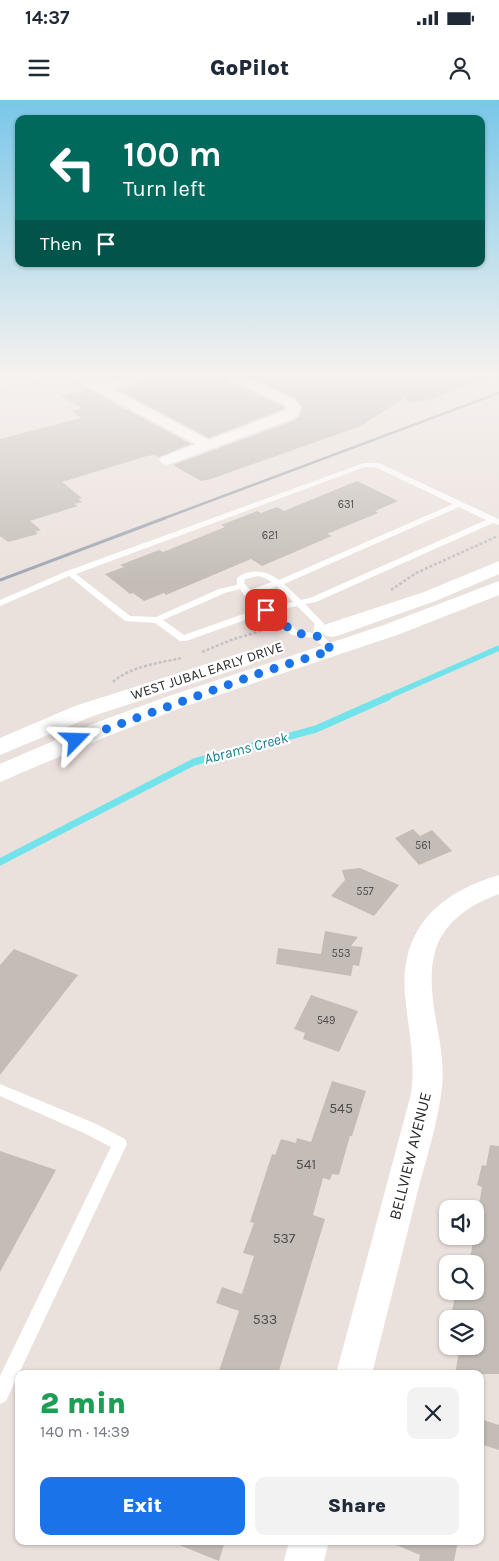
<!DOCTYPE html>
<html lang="en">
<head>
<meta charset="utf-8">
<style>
  :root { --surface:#fff; --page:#f2f2f3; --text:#1f2937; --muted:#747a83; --accent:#1a73e8 }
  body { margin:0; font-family:Karla,sans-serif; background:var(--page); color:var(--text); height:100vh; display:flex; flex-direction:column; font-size:19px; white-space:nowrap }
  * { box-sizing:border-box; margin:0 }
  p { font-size:16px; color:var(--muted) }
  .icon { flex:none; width:28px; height:28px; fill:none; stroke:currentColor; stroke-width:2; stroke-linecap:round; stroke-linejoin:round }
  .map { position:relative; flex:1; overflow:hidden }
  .side { position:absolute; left:15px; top:1270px; width:469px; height:175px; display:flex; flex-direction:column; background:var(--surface); border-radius:10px; box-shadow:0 1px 4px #0004 }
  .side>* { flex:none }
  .banner { position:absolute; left:15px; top:15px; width:470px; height:152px; border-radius:10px; box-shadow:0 1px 4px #0004; background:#00695c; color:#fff; overflow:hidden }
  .buttons { position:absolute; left:439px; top:1100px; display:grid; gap:10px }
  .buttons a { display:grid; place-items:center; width:45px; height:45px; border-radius:10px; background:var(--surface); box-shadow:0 1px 4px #0004; font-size:25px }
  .pin { position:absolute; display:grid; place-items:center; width:42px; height:42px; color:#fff; margin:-21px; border-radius:10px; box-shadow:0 2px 8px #0006 }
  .me { position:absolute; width:55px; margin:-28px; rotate:68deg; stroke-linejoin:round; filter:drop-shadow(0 0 4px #0008) }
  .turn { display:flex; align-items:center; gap:18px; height:105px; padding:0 25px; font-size:22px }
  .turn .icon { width:65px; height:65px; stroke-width:2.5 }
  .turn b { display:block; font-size:35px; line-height:42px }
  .then { display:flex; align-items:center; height:48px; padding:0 25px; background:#0003; gap:10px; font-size:19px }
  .round { display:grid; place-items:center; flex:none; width:52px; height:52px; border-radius:10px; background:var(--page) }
  .headline { display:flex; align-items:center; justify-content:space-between; height:85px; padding:0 25px }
  h1 { font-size:30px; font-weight:800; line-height:38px; color:#1e9e55 }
  .primary-button { display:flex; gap:10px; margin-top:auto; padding:10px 25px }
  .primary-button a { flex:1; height:58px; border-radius:10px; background:var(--accent); color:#fff; font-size:20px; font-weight:800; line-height:58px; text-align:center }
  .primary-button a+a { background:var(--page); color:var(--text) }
  .status { display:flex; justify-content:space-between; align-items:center; height:35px; padding:0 25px; background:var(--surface); direction:ltr }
  .status svg { height:14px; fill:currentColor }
  header { display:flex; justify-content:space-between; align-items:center; height:65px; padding:0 25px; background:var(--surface); font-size:22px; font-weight:800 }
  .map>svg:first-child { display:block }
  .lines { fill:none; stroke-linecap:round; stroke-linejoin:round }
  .stream-far1 { stroke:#72e3ea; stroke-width:5.5 }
  .stream { stroke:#72e3ea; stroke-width:7 }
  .building { fill:#c4bdb7 }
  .path { stroke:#c3c3c3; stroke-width:2.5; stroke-dasharray:3 2; stroke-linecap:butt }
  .service { fill:#fff; fill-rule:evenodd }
  .minor { fill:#fff; fill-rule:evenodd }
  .secondary { fill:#fff; fill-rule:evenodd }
  .rail-far1 { stroke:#9fa6b3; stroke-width:2.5 }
  .rail { stroke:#9fa6b3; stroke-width:3 }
  .route { stroke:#1a73e8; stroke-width:9; stroke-dasharray:0 16.2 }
  .labels { text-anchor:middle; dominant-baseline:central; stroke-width:4.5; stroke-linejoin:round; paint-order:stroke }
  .number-label { font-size:11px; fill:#504f4d }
  .street-label { font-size:14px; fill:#2a2a2a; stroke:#fff }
  .near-number-label { font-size:14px; fill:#504f4d }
  .water-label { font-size:15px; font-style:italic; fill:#127d8e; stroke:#fff }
  .near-street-label { font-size:16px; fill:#2a2a2a; stroke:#fff }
</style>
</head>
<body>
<div class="status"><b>14:37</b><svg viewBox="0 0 49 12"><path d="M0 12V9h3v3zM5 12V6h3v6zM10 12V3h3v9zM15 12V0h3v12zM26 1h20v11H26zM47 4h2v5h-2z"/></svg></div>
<header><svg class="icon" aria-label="menu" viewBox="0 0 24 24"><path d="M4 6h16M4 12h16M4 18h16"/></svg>GoPilot<svg class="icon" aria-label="person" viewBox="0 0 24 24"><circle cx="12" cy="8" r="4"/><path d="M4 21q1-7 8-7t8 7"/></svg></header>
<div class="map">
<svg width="499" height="1461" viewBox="0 0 499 1461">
  <rect width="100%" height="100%" fill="#ebe1dc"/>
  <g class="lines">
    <path class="stream-far1" d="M 385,598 L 499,548"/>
    <path class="stream" d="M 0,762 L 194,662 L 316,629 L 388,597"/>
  </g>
  <path class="building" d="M 152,276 L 225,276 L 227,281 L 283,306 L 284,309 L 209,338 L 118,290 L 150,281 Z
    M 249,276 L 487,276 L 487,278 L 428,300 L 410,303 L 404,298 L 361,326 L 211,379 L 201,381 L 173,365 L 293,321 L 300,316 L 302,306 L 295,298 Z
    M 88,289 L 191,344 L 159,357 L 155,355 L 147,356 L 62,382 L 82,398 L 78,399 L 82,402 L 74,404 L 78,406 L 30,421 L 41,430 L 35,432 L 38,434 L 8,442 L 0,436 L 0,339 L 81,318 L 72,311 L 82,308 L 60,296 Z
    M 357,381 L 398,401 L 375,411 L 378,413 L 327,434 L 332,436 L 262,466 L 251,459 L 166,495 L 164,493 L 144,501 L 133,493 L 130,494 L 105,474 L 124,467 L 120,465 L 159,450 L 163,452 L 225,427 L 221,425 L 257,411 L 261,413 L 277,407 L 284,411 Z
    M 413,729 L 420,736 L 432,730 L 452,751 L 419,765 L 395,738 Z
    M 360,768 L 399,785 L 374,816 L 331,796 L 345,780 L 342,770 Z
    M 325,831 L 358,837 L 351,846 L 363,847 L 359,866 L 353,865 L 351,876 L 276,864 L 278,848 L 321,854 Z
    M 14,849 L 78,875 L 0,975 L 0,865 Z
    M 311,895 L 358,911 L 339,952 L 303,939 L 305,933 L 294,929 Z
    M 332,981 L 366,991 L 352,1036 L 350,1036 L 339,1075 L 332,1074 L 330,1080 L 323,1078 L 313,1115 L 325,1119 L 278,1274 L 218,1274 L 239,1211 L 216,1203 L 222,1187 L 242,1194 L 254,1156 L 243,1153 L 254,1123 L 250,1122 L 272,1054 L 275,1055 L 281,1039 L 296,1043 L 297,1038 L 311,1042 Z
    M 490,1045 L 499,1046 L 499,1274 L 455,1274 L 460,1246 L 475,1246 L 475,1219 L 459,1219 L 460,1213 L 452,1211 L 456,1191 L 475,1191 L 475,1161 L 470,1159 L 482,1087 L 477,1085 L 482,1065 L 486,1066 Z
    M 0,1051 L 56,1070 L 0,1172 Z
    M 480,1319 L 499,1325 L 499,1350 L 480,1344 Z
    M 169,1441 L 225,1441 L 219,1461 Z
    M 387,1441 L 458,1441 L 454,1461 L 419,1461 L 420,1455 Z"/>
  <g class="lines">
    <path class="path" d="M 391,490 L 416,473 L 498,436
      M 202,552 L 231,540 L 267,529
      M 113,582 C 131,566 159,563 182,558"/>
    <path class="service" d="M 364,363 L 379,363 L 496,418 L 499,420 L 499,425 L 493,423 L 316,502 L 305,504 L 324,524 L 322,535 L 335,548 L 335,552 L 329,552 L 314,538 L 292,535 L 265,513 L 186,541 L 180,541 L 155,523 L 125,521 L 69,476 L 0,506 L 0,500 L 67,471 ZM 365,367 L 375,367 L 453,404 L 279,480 C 267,470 249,468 237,478 L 237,485 L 219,489 L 156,517 L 130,516 L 76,474 ZM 459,407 L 486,420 L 310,498 L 301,500 L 284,484 ZM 258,476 L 265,478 L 272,482 L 250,490 L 244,483 L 245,479 ZM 277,486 L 293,502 L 269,507 L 254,495 ZM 240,489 L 245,496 L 260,508 L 184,535 L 163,520 L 225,493 ZM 297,506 L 315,524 L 313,533 L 298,531 L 274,511 Z
      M 0,984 L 94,1023 L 125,1039 L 127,1044 L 6,1301 L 0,1304 L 0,1276 L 111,1047 L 84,1033 L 0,996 Z"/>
    <path class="minor" d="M 16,276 L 44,276 L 38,280 L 0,287 L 0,279 Z
      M 68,276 L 87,276 L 103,284 L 129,276 L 150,276 L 149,279 L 113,289 L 209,340 L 286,310 L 284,305 L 228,279 L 227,276 L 244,276 L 294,299 L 301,307 L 298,315 L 292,319 L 167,365 L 162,363 L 159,360 L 162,357 L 196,344 Z
      M 499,775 L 499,794 C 471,804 443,822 435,852 C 423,896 447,942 442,987 C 438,1023 426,1059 417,1094 C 402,1154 387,1214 372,1274 L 336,1274 L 411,994 C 416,960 408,929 405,895 C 400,828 439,793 499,775 Z
      M 289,1441 L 329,1441 L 324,1461 L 284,1461 Z"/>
    <path class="secondary" d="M 499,461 L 499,474 L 438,500 L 340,535 L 332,537 L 324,535 L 321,530 L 324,525 L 424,492 Z
      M 499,481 L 499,495 L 400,534 L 183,607 L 113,634 L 0,682 L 0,664 L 95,623 L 166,597 L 384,525 Z
      M 244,552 L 252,554 L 255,559 L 252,564 L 93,616 L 0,655 L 0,638 L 75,606 Z"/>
    <path class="rail-far1" d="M 162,419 L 499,293"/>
    <path class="rail" d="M 0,480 L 165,418"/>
  </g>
  <linearGradient id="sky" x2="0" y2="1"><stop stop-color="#79c7e9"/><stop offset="0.57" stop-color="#f6f2ef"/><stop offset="1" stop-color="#f6f2ef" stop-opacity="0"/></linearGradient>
  <rect width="499" height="481" fill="url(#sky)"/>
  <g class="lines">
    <path class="route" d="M 76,640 L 263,572 L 332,550 L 317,536 L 295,533 L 266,510"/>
  </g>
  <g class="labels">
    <g class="number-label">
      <text x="346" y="404">631</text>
      <text x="270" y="435">621</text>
      <text x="423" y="745">561</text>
      <text x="365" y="791">557</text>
      <text x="341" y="853">553</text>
      <text x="326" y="920">549</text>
    </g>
    <g class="street-label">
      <text transform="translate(207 571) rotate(-18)">WEST JUBAL EARLY DRIVE</text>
    </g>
    <g class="near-number-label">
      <text x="341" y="1008">545</text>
      <text x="306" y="1064">541</text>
      <text x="284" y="1138">537</text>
      <text x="265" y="1219">533</text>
    </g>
    <g class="water-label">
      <text transform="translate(246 648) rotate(-15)">Abrams Creek</text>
    </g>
    <g class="near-street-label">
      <text transform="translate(410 1056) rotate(-76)">BELLVIEW AVENUE</text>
    </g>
  </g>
</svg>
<div class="buttons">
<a><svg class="icon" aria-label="sound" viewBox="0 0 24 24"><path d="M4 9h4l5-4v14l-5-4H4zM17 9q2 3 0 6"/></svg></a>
<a><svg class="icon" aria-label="search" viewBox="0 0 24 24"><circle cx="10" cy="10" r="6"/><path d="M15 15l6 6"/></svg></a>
<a><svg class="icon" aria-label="layers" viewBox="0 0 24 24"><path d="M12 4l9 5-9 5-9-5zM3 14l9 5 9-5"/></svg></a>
</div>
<div class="pin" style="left:266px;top:510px;background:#d93025"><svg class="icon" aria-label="arrive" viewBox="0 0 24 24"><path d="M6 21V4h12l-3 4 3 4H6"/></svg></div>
<svg class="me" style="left:76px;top:640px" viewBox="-20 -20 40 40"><path d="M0-17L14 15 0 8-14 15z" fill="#1a73e8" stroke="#fff" stroke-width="4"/></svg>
<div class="banner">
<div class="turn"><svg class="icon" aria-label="left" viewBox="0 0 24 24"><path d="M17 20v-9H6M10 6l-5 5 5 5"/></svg><div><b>100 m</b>Turn left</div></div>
<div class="then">Then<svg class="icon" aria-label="arrive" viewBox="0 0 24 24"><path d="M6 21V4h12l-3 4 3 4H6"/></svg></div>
</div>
<section class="side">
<div class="headline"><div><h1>2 min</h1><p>140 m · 14:39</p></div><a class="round"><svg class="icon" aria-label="close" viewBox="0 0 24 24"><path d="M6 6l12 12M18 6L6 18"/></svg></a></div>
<div class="primary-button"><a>Exit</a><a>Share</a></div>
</section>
</div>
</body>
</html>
